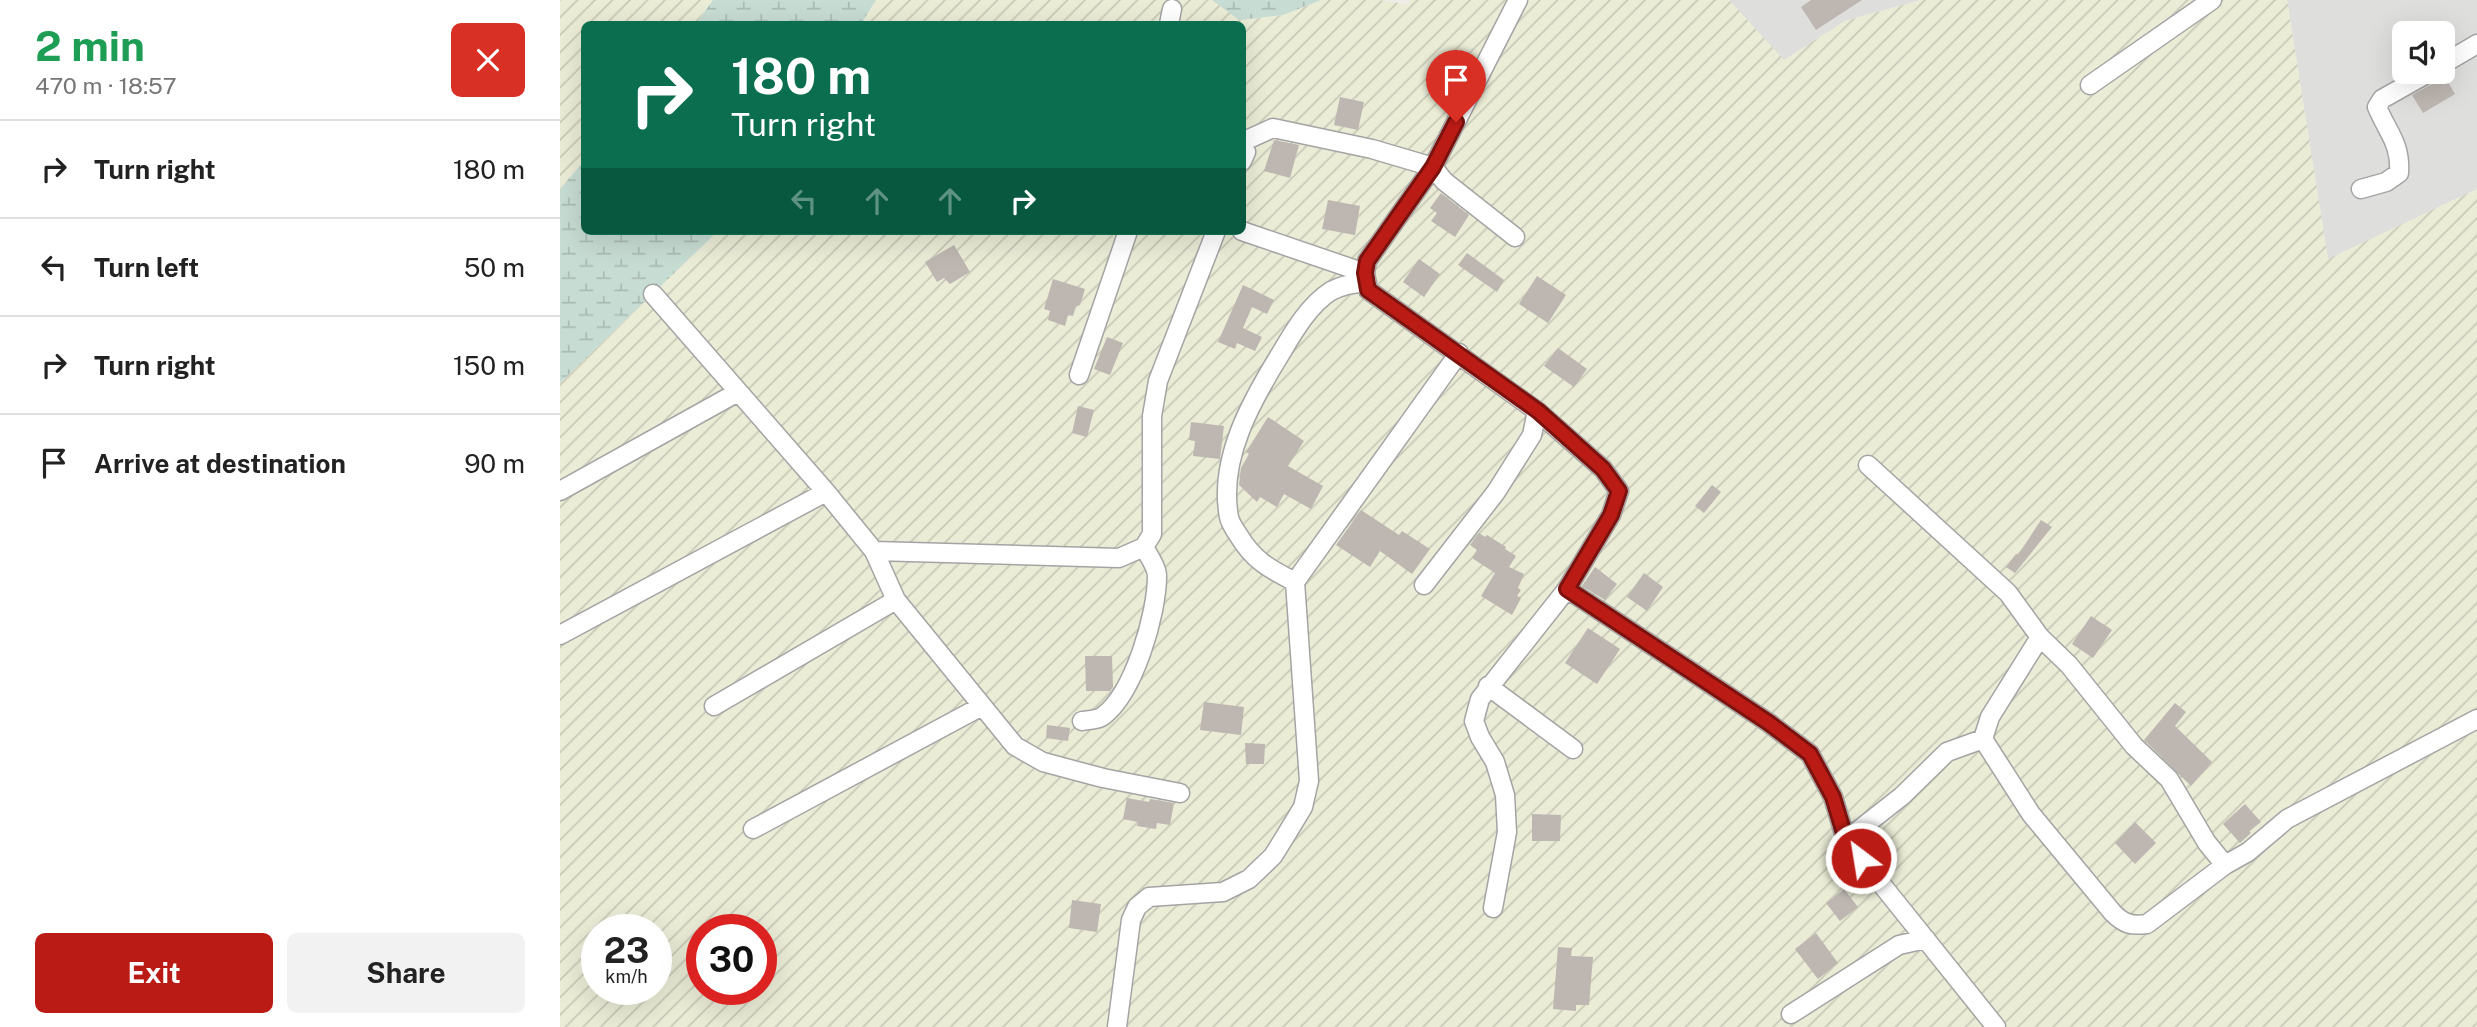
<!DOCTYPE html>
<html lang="en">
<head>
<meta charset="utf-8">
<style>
  :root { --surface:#fff; --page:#f2f2f2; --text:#222; --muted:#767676; --line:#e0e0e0; --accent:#bb1b15 }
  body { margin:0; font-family:"Public Sans",sans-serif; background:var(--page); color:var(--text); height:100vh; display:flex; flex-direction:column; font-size:26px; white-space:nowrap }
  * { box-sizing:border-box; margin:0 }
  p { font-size:23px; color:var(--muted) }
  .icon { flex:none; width:38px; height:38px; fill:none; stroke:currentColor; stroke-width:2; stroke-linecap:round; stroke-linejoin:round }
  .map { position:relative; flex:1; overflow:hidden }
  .panel { display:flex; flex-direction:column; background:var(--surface); width:560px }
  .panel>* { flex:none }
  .banner { position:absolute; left:21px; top:21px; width:665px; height:214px; border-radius:10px; box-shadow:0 7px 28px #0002; background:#0b6e4f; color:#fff; overflow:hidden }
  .buttons { position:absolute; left:1832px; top:21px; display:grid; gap:14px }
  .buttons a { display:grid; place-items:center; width:63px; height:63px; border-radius:10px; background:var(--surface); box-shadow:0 7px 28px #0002; font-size:35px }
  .speed { position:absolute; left:21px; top:914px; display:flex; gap:14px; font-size:35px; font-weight:700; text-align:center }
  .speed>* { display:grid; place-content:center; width:91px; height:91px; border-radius:50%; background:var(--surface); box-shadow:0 7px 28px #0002; line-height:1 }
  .speed small { font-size:18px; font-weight:400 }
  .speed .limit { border:10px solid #d22; background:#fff; color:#111 }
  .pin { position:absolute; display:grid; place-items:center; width:60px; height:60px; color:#fff; margin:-72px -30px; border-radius:50% 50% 50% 0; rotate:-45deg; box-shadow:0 0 7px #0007 }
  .pin .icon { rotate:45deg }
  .me { position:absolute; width:77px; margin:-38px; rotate:329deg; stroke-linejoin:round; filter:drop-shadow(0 0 5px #0008) }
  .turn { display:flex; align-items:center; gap:24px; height:147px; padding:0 35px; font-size:32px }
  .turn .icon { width:91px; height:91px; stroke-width:2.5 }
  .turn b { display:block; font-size:49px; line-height:60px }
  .lanes { display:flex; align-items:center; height:66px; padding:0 35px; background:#0003; justify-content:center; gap:35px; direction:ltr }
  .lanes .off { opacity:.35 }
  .round { display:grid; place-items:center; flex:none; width:74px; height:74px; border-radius:10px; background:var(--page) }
  .headline { display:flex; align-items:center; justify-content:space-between; height:119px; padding:0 35px }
  h1 { font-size:42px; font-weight:700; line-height:52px; color:#1e9e55 }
  .cta { display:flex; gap:14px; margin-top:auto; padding:14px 35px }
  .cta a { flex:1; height:80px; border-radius:10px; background:var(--accent); color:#fff; font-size:28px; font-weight:700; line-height:80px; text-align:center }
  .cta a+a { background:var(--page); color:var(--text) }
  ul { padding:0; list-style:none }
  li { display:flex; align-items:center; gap:21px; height:98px; padding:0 35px; border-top:2px solid var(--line) }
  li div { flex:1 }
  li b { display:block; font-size:26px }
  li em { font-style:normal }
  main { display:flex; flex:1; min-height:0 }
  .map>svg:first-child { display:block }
  .residential { fill:#dededd; fill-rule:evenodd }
  .farmland { fill:url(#farmland-furrows); fill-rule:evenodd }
  .wetland { fill:url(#wetland-marsh) }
  .building { fill:#bdb6b1 }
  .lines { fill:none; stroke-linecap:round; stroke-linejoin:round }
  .street-casing { stroke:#a4a4a4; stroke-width:21 }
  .street { stroke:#fff; stroke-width:18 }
  .route-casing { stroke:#7a120e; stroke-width:18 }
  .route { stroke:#bb1b15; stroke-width:12 }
</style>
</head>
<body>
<main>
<section class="panel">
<div class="headline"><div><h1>2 min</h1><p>470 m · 18:57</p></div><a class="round" style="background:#d93025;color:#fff"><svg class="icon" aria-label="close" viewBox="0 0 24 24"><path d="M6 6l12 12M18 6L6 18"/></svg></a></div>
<ul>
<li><svg class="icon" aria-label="right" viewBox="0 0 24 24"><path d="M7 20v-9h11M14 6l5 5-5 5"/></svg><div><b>Turn right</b></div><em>180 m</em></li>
<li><svg class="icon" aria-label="left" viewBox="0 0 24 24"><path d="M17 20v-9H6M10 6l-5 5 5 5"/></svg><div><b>Turn left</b></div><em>50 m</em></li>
<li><svg class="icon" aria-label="right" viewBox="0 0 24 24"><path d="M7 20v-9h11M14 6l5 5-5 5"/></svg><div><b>Turn right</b></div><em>150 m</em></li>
<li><svg class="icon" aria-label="arrive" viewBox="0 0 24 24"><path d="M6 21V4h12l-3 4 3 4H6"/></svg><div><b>Arrive at destination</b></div><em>90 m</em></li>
</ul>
<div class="cta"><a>Exit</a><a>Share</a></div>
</section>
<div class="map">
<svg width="1917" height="1027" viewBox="0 0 1917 1027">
  <defs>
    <pattern id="farmland-furrows" width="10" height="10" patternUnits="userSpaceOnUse" patternTransform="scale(1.75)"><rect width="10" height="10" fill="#eaecd6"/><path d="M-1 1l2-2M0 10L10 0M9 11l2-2" fill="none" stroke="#c8cab7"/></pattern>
    <pattern id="wetland-marsh" width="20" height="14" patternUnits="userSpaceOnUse" patternTransform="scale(1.75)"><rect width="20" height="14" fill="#c7dcd3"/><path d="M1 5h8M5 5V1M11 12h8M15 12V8" fill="none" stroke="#abbcb5"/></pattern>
  </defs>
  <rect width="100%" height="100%" fill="#f0ede8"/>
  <path class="residential" d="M 1169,0 L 1361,0 L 1285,21 L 1224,61 Z
    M 1727,0 L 1917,0 L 1917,189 L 1768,260 ZM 1844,33 L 1883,33 L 1883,72 L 1844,72 Z"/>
  <path class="farmland" d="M 0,0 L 153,0 L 136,24 L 24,24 L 24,161 L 0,189 Z
    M 316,0 L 652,0 L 679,20 L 723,15 L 761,0 L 820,0 L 849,5 L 850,0 L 1169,0 L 1224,60 L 1285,21 L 1361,0 L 1727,0 L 1768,259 L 1917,189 L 1917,1027 L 0,1027 L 0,383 L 158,231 L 682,231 L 682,24 L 301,24 ZM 37,929 L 96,929 L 96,989 L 37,989 ZM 142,929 L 201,929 L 201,989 L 142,989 Z"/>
  <path class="wetland" d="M 153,0 L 316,0 L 301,24 L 136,24 Z
    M 652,0 L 761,0 L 723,15 L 679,20 Z
    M 24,161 L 24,231 L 158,231 L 0,383 L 0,189 Z"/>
  <path class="building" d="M 1251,0 L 1302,0 L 1256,30 L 1241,7 Z
    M 1881,75 L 1884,75 L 1895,94 L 1863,113 L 1852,95 L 1876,82 Z
    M 780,97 L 804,102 L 798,130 L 774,125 Z
    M 714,140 L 739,145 L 730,178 L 704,171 Z
    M 881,193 L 909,215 L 895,237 L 871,221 L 877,213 L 870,208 Z
    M 768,200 L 800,206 L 795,235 L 762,229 Z
    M 394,245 L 410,272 L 390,284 L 384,278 L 377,282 L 365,262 Z
    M 907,253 L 944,280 L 937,292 L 898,265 Z
    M 859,259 L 880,274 L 864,297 L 843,282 Z
    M 977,276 L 1006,295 L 988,323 L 959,304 Z
    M 493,279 L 525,289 L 520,305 L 516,306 L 513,316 L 508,315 L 505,326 L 488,320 L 490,311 L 484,309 Z
    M 683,285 L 714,300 L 707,314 L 692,307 L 683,328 L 702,337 L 695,351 L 677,343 L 675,349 L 658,342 Z
    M 547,337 L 563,343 L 550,375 L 534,369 Z
    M 998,348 L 1027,369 L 1014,387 L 984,366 Z
    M 518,406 L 534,410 L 527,437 L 512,433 Z
    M 708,417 L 744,441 L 728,466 L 763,486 L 751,509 L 724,494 L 717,507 L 700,497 L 697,502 L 679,485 L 681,468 L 689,454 L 686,452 Z
    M 631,422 L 664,426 L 660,459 L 633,456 L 635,441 L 629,440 Z
    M 1152,485 L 1161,492 L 1144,513 L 1135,506 Z
    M 801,510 L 839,535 L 842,531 L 870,549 L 852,574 L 820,551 L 810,567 L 776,545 Z
    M 1481,520 L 1492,527 L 1455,573 L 1446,567 L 1456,554 L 1458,555 Z
    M 919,533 L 925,537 L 927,535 L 946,547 L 945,549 L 956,556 L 949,567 L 964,574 L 958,588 L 961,590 L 957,596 L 961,598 L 952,615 L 921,596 L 935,573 L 912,558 L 917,550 L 910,545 Z
    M 1035,567 L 1057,584 L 1045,600 L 1022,586 Z
    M 1084,573 L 1103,587 L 1087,611 L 1067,597 Z
    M 1531,616 L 1552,630 L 1533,658 L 1512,644 Z
    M 1028,628 L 1060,649 L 1037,684 L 1005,663 Z
    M 525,656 L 552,656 L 553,687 L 550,691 L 526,691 Z
    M 644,702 L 684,707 L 681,735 L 640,730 Z
    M 1615,703 L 1626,712 L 1615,726 L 1652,762 L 1631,786 L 1584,740 Z
    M 487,725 L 510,728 L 508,741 L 486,738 Z
    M 685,743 L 705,744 L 704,764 L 686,764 Z
    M 567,798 L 589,802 L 590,799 L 614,803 L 610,825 L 597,823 L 596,829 L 577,826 L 578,822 L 563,819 Z
    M 1685,804 L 1701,822 L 1689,831 L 1691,833 L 1680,843 L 1663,824 Z
    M 972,814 L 1001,815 L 1000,841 L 972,841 Z
    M 1575,822 L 1596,843 L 1575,864 L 1555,843 Z
    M 1284,889 L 1298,907 L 1280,921 L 1266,903 Z
    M 512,900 L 541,904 L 537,932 L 509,928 Z
    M 1256,933 L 1278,963 L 1258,979 L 1235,949 Z
    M 998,947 L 1012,948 L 1011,956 L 1033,957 L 1029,1005 L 1016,1005 L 1016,1011 L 993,1009 Z"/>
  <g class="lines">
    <g class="street-casing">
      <path id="street" d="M 609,24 L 612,9
        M 1883,64 L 1917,44
        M 1530,85 L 1652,0
        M 682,142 L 713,128 L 812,149 L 873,167 L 884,181 L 955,237
        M 682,148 L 686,152 L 682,161
        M 1801,189 L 1826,182 L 1839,173 C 1841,144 1828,133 1817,107 L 1822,99 L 1870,72
        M 682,231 L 805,273
        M 93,294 L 266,492 L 314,551 L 336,600 L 455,746 L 483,762 L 543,778 L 620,793
        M 519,375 L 568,231
        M 1308,465 L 1448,593 L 1480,637 L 1509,665 L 1574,746 L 1609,779 L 1647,843 L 1665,865
        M 0,491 L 178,392
        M 314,551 L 559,558 L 584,547 L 592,534 L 592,416 L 598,381 L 656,231
        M 735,582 C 710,569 694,561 679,536 C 675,530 670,523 669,517 C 658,459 692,400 721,353 C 734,331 749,305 771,291 C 782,285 795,283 807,282
        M 864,585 L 936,492 L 972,435 L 977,411
        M 1007,589 L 1209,723 L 1250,754 L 1273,797 L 1286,840 L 1436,1027
        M 0,635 L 266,492
        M 928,686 L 1013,749
        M 154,706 L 336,600
        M 522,721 C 528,720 538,720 543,716 C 574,693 597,614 597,576 C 597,567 588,555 584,547
        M 1423,739 L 1471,814 L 1553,913 C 1564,924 1571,926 1587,924 L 1665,865 L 1688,852 L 1727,819 L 1917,719
        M 193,829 L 422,706
        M 1286,840 L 1342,796 L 1387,752 L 1423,739 L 1430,717 L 1480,637
        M 933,908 L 947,832 L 945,795 L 935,762 L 920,737 L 914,721 L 920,699 L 1007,589 L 1051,515 L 1059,491 L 1043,469 L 977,411 L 808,290 L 805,273 L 807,261 L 873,167 L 958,0
        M 1231,1014 L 1339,945 L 1366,939
        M 557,1027 L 571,920 L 577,907 L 589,897 L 663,892 L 689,879 L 713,856 L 726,835 L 743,807 L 749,781 L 735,582 L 899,353"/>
    </g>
    <use href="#street" class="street"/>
  </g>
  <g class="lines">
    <g class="route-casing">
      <path id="route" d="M 896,122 L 873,167 L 807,261 L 805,273 L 808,290 L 978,411 L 1043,469 L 1059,491 L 1051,515 L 1007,589 L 1209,723 L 1250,754 L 1273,797 L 1286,840 L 1301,858"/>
    </g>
    <use href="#route" class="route"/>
  </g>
</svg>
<div class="buttons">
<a><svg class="icon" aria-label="sound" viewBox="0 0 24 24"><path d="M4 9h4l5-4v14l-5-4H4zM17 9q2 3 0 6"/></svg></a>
</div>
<div class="speed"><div>23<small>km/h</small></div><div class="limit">30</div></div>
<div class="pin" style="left:896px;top:122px;background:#d93025"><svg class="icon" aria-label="arrive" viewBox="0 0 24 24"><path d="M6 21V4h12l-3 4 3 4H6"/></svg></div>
<svg class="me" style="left:1301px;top:858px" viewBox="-20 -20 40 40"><circle r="17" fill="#bb1b15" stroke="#fff" stroke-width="3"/><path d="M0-11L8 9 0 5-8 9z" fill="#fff"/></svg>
<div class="banner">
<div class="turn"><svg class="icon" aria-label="right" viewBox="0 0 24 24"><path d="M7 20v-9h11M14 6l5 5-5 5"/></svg><div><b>180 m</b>Turn right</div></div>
<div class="lanes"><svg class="icon off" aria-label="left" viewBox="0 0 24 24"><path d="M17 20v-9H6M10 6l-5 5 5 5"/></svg><svg class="icon off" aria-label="ahead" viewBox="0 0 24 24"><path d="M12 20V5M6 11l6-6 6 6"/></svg><svg class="icon off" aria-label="ahead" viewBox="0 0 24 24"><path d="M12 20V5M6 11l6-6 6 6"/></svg><svg class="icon" aria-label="right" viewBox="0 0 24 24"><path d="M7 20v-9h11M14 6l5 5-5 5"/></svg></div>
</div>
</div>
</main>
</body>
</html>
